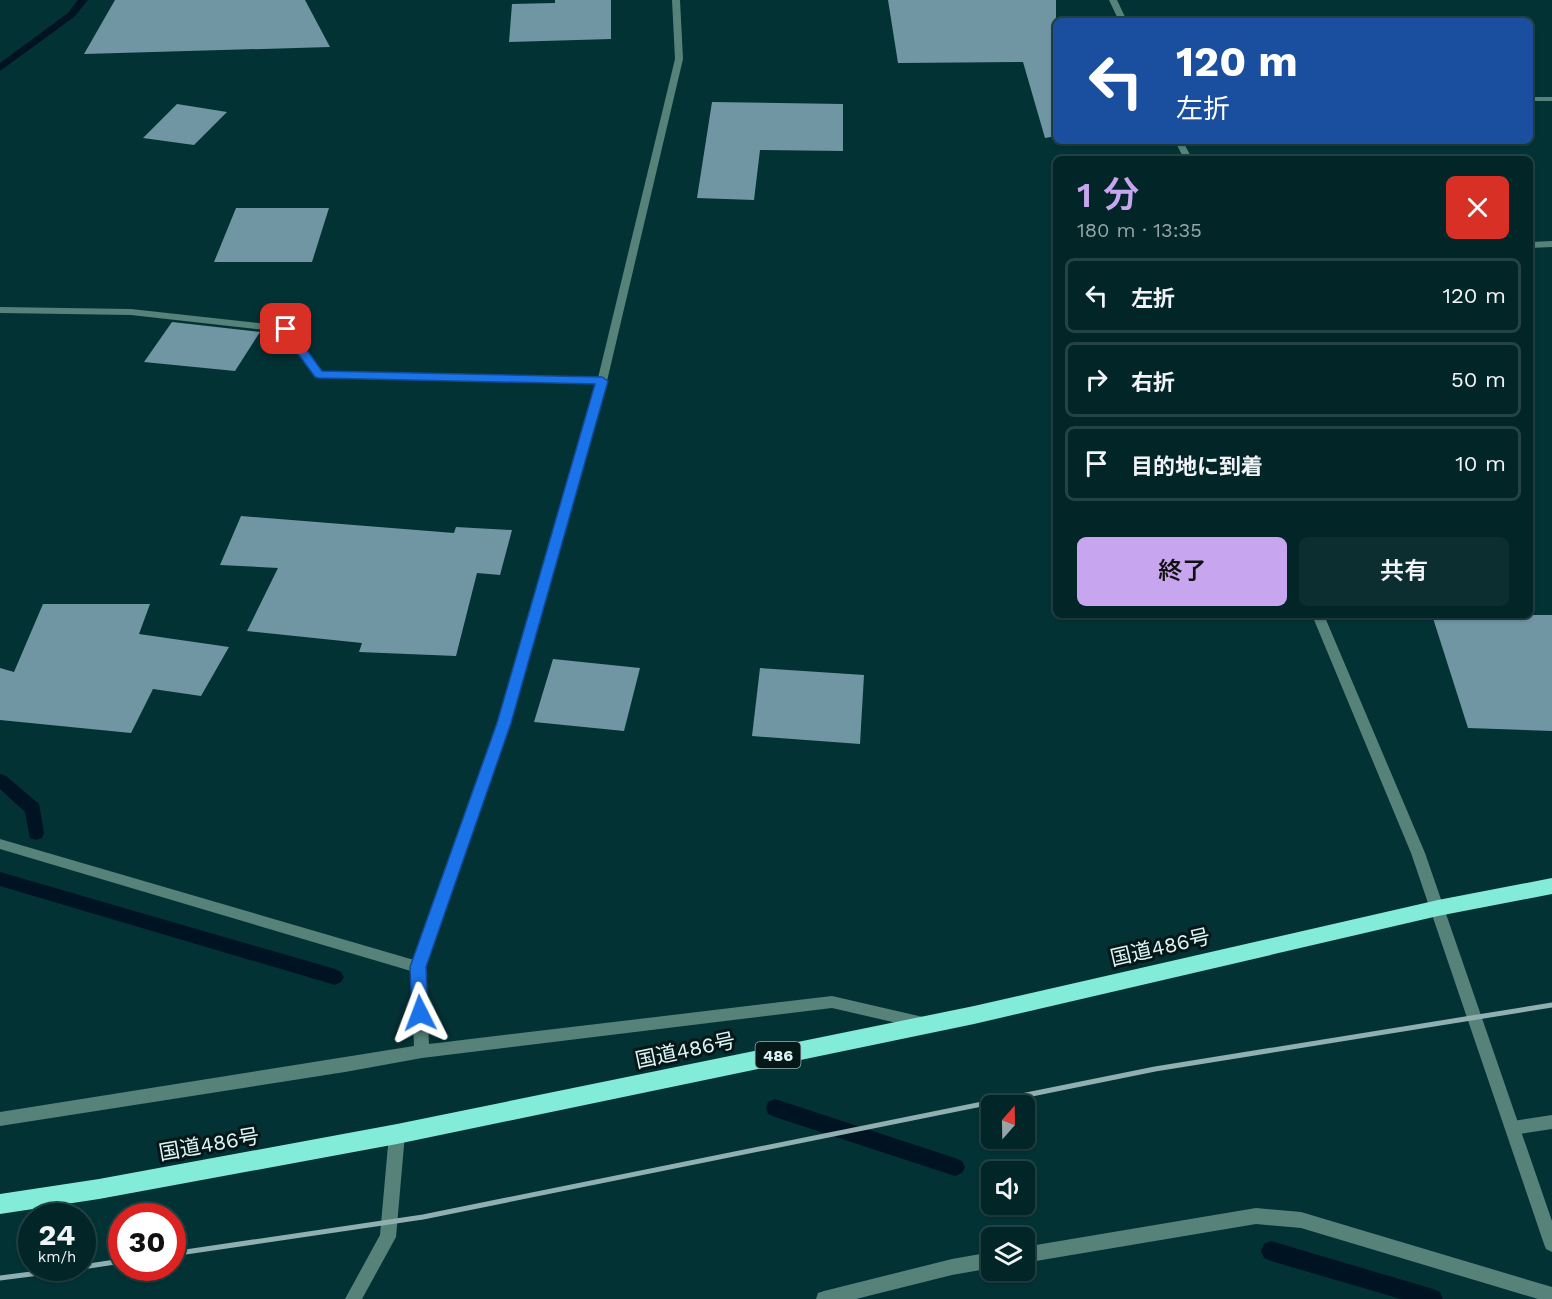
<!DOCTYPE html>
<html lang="ja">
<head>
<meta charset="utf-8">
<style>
  :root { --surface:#022628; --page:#0c2e30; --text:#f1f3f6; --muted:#96a5a8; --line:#234345; --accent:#c7a6ef }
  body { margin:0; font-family:"Work Sans","Noto Sans JP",sans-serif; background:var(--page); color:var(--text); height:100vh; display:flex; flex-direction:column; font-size:22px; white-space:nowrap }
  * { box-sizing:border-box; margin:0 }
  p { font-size:20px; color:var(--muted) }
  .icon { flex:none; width:33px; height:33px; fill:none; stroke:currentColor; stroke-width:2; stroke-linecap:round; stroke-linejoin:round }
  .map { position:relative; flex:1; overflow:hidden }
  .details { position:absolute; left:1053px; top:156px; width:480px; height:462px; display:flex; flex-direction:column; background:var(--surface); border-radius:9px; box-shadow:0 2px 4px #0004,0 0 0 2px var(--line) }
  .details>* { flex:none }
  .hud { position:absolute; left:1053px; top:18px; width:480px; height:126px; border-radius:9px; box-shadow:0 2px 4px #0004,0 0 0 2px var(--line); background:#1a4fa0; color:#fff; overflow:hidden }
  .needle { width:39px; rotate:20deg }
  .fabs { position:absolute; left:981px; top:1095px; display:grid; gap:12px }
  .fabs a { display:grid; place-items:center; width:54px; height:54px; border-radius:9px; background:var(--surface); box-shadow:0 2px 4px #0004,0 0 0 2px var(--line); font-size:30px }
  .speed { position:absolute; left:18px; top:1203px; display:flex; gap:12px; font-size:30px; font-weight:700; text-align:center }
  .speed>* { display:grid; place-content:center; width:78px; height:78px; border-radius:50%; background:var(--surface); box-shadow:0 2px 4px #0004,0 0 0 2px var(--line); line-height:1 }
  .speed small { font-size:15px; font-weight:400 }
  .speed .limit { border:9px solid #d22; background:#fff; color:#111 }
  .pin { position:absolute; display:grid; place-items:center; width:51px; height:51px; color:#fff; margin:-26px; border-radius:12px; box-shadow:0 3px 9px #0006 }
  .me { position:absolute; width:66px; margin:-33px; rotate:357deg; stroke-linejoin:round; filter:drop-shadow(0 0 4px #0008) }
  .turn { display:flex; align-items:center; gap:21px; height:126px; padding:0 24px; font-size:27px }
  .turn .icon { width:78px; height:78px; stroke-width:2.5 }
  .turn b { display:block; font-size:42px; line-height:51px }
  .round { display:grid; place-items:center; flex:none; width:63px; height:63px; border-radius:9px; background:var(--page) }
  .summary { display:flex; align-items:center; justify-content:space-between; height:102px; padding:0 24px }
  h1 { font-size:36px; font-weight:600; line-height:45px; color:var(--accent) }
  .button { display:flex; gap:12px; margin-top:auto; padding:12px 24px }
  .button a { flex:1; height:69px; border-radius:9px; background:var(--accent); color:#111; font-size:24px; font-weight:600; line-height:69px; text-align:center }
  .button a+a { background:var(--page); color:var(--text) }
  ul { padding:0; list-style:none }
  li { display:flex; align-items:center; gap:18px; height:75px; margin:0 12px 9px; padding:0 12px; border:3px solid var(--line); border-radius:9px }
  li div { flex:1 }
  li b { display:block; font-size:22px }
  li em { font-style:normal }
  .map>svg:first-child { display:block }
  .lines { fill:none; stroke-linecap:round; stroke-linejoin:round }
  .stream { fill:#001323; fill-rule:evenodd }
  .building { fill:#7096a4 }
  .service { fill:#57827a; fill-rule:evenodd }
  .minor { fill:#57827a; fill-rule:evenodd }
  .trunk { fill:#82ecd8; fill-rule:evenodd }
  .rail { stroke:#8fafb1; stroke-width:5 }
  .route { fill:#1a73e8; stroke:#114b97; stroke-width:1.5 }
  .labels { text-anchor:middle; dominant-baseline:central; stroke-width:6; stroke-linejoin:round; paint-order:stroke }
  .shield { fill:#061718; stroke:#9cb2b3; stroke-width:1.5 }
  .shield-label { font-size:16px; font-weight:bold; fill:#ddf4f5 }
  .near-street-label { font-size:21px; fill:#ddf4f5; stroke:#061718 }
</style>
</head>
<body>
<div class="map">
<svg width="1552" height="1299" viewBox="0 0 1552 1299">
  <rect width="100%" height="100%" fill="#033235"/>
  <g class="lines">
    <path class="stream" d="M 78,0 L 88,0 L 74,17 L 0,71 L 0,63 L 68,13 Z
      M 0,774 L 6,776 L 39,804 L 44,833 L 42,838 L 36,840 L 30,838 L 25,812 L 0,789 Z
      M 0,872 L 335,969 L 341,972 L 344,977 L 341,982 L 335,985 L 0,886 Z
      M 775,1099 L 955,1158 L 962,1161 L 965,1167 L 962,1173 L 955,1176 L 775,1117 L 768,1114 L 766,1108 L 768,1102 Z
      M 1271,1241 L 1433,1289 L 1440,1292 L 1443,1299 L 1401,1299 L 1271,1261 L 1264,1258 L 1261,1251 L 1264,1244 Z"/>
  </g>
  <path class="building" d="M 115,0 L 305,0 L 330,47 L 84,54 Z
    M 555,0 L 611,0 L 611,39 L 509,42 L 512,4 L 555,3 Z
    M 888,0 L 1056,0 L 1056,136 L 1045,138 L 1023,62 L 898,63 Z
    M 712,102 L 843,104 L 843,151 L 760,150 L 754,200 L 697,198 Z
    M 177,104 L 227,112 L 194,145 L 143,138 Z
    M 236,208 L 329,208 L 312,262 L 214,262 Z
    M 172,322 L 260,332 L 235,371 L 144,362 Z
    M 241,516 L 454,533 L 456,527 L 512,530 L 500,575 L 477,573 L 456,656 L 359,652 L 362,643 L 247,631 L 278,568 L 220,565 Z
    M 43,604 L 150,604 L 139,634 L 229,647 L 201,696 L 153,689 L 131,733 L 0,720 L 0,668 L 14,672 Z
    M 1432,615 L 1552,615 L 1552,731 L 1468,728 Z
    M 553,659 L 640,668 L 624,731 L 534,722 Z
    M 760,668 L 864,675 L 860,744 L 752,736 Z"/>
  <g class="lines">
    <path class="service" d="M 1552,1115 L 1552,1129 L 1513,1135 L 1508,1133 L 1505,1128 L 1508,1123 L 1513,1121 Z"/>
    <path class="minor" d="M 672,0 L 680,0 L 683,59 L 607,381 L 510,723 L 425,967 L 429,1044 L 832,996 L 923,1017 L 928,1018 L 930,1023 L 928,1028 L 923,1029 L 832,1008 L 422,1058 L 345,1072 L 0,1126 L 0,1112 L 414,1046 L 411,971 L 0,849 L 0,839 L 414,960 L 498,723 L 596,384 L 319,377 L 315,376 L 283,332 L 131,315 L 0,313 L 0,307 L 131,309 L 286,326 L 289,327 L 322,371 L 598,378 L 675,59 Z
      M 1109,0 L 1117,0 L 1127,21 L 1119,21 Z
      M 1530,97 L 1552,97 L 1552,101 L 1530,101 Z
      M 1175,141 L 1183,141 L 1192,159 L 1184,159 Z
      M 1552,241 L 1552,247 L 1530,248 L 1530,242 Z
      M 1312,615 L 1324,615 L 1425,853 L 1552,1221 L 1552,1252 L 1546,1249 L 1544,1244 L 1411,853 Z
      M 397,1127 L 402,1129 L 405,1134 L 396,1237 L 362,1299 L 345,1299 L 380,1235 L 389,1134 L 392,1129 Z
      M 1256,1208 L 1301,1212 L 1552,1287 L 1552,1299 L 1538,1299 L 1301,1228 L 1256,1224 L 1024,1263 L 1024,1247 Z
      M 992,1252 L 992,1268 L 952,1275 L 856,1299 L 816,1299 L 818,1293 L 824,1291 L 952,1259 Z"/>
    <path class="trunk" d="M 1552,878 L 1552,894 L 1438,916 L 974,1024 L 397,1144 L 99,1199 L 0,1214 L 0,1194 L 99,1179 L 397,1124 L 974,1006 L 1438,900 Z"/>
    <path class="rail" d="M 172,1254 L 423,1217 L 1155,1069 L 1552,1005
      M 82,1267 L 122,1261
      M 0,1278 L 78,1268"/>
  </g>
  <path class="route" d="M 286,326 L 290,327 L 322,371 L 602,377 L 608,381 L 511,723 L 426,967 L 428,1013 L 426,1018 L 420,1020 L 414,1018 L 412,1013 L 410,967 L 497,723 L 595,384 L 319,378 L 315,377 L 280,329 Z"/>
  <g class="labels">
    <rect class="shield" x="755.5" y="1042" width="45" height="26" rx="4.5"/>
    <g class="shield-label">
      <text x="778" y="1055">486</text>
    </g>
    <g class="near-street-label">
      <text transform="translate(1160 947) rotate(-13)">国道486号</text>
      <text transform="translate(685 1050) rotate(-12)">国道486号</text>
      <text transform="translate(209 1144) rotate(-10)">国道486号</text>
    </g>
  </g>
</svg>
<div class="fabs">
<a><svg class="needle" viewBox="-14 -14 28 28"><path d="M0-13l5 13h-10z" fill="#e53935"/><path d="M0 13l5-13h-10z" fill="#96a5a8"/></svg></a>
<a><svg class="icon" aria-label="sound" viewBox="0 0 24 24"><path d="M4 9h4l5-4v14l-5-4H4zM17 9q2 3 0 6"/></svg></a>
<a><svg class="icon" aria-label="layers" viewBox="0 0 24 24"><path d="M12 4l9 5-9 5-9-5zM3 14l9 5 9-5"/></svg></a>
</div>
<div class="speed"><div>24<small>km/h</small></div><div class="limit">30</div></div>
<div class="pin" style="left:286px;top:329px;background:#d93025"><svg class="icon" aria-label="arrive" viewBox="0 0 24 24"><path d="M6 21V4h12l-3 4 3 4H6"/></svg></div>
<svg class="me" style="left:420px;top:1013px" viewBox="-20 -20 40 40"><path d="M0-17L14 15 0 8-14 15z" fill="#1a73e8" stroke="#fff" stroke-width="4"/></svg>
<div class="hud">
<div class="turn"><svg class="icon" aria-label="left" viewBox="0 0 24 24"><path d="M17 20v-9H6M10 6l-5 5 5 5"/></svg><div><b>120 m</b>左折</div></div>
</div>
<section class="details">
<div class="summary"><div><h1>1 分</h1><p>180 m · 13:35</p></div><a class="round" style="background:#d93025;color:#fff"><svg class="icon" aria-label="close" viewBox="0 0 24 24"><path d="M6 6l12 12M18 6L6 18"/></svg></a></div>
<ul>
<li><svg class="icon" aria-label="left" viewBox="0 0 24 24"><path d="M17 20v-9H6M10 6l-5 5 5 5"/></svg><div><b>左折</b></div><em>120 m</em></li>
<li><svg class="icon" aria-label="right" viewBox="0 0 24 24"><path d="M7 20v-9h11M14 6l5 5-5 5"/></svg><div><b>右折</b></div><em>50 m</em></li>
<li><svg class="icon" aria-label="arrive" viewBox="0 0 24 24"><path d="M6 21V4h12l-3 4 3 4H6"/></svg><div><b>目的地に到着</b></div><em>10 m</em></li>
</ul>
<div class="button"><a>終了</a><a>共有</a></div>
</section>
</div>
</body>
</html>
